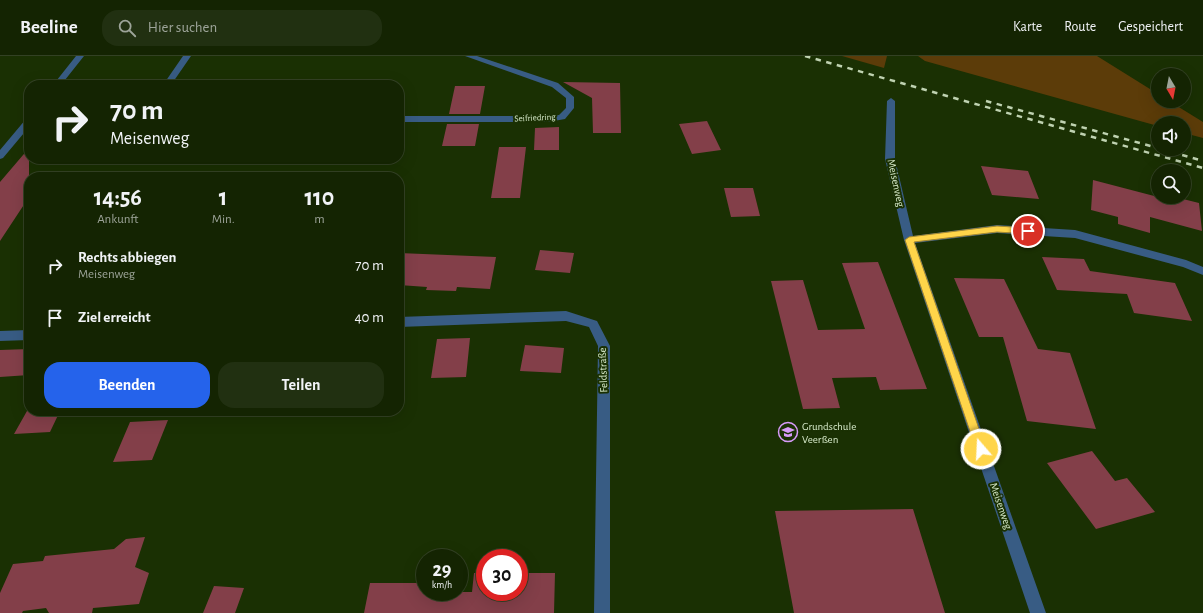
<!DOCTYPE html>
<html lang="de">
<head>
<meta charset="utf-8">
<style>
  :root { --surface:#142402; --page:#213011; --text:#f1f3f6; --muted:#9da499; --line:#334124; --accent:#2563eb }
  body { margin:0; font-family:"Alegreya Sans",sans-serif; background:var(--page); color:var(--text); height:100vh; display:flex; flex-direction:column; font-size:15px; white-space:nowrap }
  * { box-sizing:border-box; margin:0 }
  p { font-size:13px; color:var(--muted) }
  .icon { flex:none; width:22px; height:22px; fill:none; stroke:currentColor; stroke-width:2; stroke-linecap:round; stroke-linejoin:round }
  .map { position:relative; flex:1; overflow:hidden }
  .sheet { position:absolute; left:24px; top:116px; width:380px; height:244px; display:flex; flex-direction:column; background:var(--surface); border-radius:16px; box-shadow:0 4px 16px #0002,0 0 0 1px var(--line) }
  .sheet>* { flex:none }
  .hud { position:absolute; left:24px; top:24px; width:380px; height:84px; border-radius:16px; box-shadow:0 4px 16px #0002,0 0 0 1px var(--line); background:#142402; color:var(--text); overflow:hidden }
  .needle { width:26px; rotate:170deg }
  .buttons { position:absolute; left:1151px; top:12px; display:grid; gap:8px }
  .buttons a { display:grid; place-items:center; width:40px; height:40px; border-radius:50%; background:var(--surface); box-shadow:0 4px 16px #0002,0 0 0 1px var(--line); font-size:20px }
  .speed { position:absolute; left:416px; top:493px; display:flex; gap:8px; font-size:20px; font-weight:700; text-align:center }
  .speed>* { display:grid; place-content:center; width:52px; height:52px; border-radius:50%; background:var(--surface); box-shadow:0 4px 16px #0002,0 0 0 1px var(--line); line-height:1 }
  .speed small { font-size:10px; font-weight:400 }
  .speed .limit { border:6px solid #d22; background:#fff; color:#111 }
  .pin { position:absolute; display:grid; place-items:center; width:34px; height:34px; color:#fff; margin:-17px; border:2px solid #fff; border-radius:50%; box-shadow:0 1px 4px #0007 }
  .me { position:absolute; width:44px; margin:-22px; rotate:341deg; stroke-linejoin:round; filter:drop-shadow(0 0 3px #0008) }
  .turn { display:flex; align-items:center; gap:14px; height:84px; padding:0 20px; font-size:18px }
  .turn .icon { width:52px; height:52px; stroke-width:2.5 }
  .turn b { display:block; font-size:28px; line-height:34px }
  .eta { display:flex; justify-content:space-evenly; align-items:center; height:68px; text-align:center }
  .eta b { font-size:24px; font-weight:600; line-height:28px }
  .primary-button { display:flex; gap:8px; margin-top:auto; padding:8px 20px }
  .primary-button a { flex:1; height:46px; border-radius:16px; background:var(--accent); color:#fff; font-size:16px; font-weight:600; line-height:46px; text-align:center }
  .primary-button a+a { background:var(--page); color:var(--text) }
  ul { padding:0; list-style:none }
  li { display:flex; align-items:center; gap:12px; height:52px; padding:0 20px }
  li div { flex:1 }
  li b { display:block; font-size:15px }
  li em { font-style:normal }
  header { display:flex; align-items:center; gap:24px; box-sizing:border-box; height:56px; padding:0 20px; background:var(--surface); border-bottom:1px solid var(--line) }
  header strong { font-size:19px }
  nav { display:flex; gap:22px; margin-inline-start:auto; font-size:14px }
  .search { width:280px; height:36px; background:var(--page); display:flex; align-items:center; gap:10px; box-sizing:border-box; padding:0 14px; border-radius:16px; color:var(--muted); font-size:15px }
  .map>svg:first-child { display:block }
  .green { fill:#5c3c09 }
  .building { fill:#833f49 }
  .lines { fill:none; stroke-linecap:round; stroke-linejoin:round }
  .street { fill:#385c84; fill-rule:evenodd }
  .rail { stroke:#bfd2b1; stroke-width:2.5; stroke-dasharray:5.5 5.5; stroke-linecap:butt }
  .route { fill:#ffd54a; stroke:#a68a30 }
  .labels { text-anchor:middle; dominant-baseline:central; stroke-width:4; stroke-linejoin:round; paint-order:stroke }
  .far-street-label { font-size:9px; fill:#d6e9c9; stroke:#1a3003 }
  .street-label { font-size:11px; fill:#d6e9c9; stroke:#1a3003 }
  .poi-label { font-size:11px; fill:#d6e9c9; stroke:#1a3003; text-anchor:start }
</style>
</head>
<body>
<header>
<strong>Beeline</strong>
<div class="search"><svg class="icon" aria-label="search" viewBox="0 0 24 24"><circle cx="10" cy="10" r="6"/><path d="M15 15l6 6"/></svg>Hier suchen</div>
<nav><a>Karte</a><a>Route</a><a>Gespeichert</a></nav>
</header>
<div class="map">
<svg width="1203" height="557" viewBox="0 0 1203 557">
  <rect width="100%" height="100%" fill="#1a3003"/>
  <path class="green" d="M 842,0 L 887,0 L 884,12 Z
    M 918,0 L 1097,0 L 1158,38 L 1158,45 L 1169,45 L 1203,66 L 1203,82 L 1184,77 L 1184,67 L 1158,67 L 1158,70 L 925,5 Z"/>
  <path class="building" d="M 563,26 L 620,27 L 621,77 L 593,77 L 592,42 Z
    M 455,30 L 485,30 L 480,58 L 449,58 Z
    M 707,65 L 721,94 L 692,98 L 679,68 Z
    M 447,68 L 479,68 L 475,90 L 442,90 Z
    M 559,71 L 559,94 L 534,94 L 535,72 Z
    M 499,91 L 526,91 L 520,142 L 491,142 Z
    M 29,92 L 29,141 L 0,185 L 0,126 Z
    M 981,110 L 1028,115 L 1039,143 L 992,139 Z
    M 1093,124 L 1158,141 L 1175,141 L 1199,147 L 1202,175 L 1150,161 L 1150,177 L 1118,168 L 1118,161 L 1091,154 Z
    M 724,132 L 753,132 L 760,160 L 731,161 Z
    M 540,194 L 574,197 L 570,217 L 535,214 Z
    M 399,197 L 496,201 L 490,233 L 457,231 L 456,235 L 426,234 L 427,231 L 399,229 Z
    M 1042,201 L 1084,203 L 1090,215 L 1175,227 L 1192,265 L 1134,257 L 1127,238 L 1057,234 Z
    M 878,206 L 927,333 L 880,334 L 876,321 L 832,322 L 840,352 L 803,353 L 771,225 L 803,224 L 818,274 L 865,273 L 842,207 Z
    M 954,222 L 1004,223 L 1038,293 L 1070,297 L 1096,373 L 1027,365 L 1003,281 L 979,281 Z
    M 470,282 L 466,321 L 431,322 L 437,283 Z
    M 525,289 L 564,292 L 561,317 L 520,315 Z
    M 29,293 L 29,319 L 0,321 L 0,294 Z
    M 27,355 L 60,355 L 50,376 L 14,378 Z
    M 168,364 L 152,404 L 113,406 L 130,366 Z
    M 1092,395 L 1115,425 L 1127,422 L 1155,456 L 1096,473 L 1047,407 Z
    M 913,453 L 945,557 L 794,557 L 775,455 Z
    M 145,481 L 135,511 L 149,517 L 139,548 L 93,552 L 92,557 L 49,557 L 46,552 L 23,555 L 22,557 L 0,557 L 0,537 L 13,508 L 43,505 L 45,500 L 114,493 L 126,483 Z
    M 474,517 L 485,517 L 485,536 L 519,536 L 519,517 L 555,517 L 554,557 L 364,557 L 370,527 L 425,527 L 425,536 L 472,536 Z
    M 214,530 L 244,532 L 235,557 L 203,557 Z"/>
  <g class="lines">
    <path class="street" d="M 76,0 L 84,0 L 61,29 L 53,29 Z
      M 183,0 L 191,0 L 171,29 L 163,29 Z
      M 465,0 L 477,0 L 558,27 L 574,41 L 574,52 L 565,63 L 548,66 L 399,66 L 399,60 L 548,60 L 559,59 L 566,52 L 566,42 L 552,31 Z
      M 891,42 L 895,45 L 895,103 L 913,180 L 997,169 L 1075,174 L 1186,204 L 1203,211 L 1203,219 L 1183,211 L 1075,182 L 997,177 L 915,187 L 1046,557 L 1030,557 L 904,184 L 885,103 L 887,45 Z
      M 29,62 L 29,71 L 3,102 L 0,103 L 0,94 L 26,63 Z
      M 566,255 L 597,265 L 610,290 L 610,557 L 594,557 L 598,290 L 589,271 L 566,265 L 399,271 L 399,261 Z
      M 29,274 L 29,284 L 0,285 L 0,275 Z"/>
    <path class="rail" d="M 805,0 L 1203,112
      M 986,45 L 1158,92
      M 1161,93 L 1203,105"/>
  </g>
  <path class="route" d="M 997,170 L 1028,172 L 1032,175 L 1028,178 L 997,176 L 914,186 L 986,393 L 985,396 L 981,397 L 977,396 L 976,393 L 905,184 L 909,181 Z"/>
  <defs>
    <g id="school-ring" transform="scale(1)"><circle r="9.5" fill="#1a3003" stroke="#d79bf9" stroke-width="1.5"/><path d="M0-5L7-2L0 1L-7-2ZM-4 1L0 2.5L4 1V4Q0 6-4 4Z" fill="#d79bf9"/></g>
  </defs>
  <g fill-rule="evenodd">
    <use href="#school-ring" x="788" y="376"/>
  </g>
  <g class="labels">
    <g class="far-street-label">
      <text transform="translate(535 62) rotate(-3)">Seifriedring</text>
    </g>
    <g class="street-label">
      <text transform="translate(896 127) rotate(78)">Meisenweg</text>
      <text transform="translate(603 314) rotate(-92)">Feldstraße</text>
      <text transform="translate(1001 450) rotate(71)">Meisenweg</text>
    </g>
    <g class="poi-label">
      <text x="802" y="370">Grundschule<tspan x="802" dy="13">Veerßen</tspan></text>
    </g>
  </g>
</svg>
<div class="buttons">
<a><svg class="needle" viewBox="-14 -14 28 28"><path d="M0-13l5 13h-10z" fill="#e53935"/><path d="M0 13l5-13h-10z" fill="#9da499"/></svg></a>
<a><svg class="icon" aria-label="sound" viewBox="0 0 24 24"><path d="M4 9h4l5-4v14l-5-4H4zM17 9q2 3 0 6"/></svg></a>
<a><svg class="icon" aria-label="search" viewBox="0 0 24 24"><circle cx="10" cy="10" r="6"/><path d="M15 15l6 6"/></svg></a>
</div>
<div class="speed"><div>29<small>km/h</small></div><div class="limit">30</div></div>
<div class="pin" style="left:1028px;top:175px;background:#d93025"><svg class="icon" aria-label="arrive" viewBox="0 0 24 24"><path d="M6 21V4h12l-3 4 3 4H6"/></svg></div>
<svg class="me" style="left:981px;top:393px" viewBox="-20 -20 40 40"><circle r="17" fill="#ffd54a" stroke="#fff" stroke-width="3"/><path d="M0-11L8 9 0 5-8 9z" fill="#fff"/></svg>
<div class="hud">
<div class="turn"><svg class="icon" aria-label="right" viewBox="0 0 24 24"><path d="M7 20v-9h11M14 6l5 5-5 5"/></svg><div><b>70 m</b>Meisenweg</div></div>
</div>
<section class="sheet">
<div class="eta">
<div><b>14:56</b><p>Ankunft</p></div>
<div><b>1</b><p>Min.</p></div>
<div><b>110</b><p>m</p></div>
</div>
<ul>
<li><svg class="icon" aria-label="right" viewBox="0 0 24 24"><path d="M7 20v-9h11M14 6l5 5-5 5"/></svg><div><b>Rechts abbiegen</b><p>Meisenweg</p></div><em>70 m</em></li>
<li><svg class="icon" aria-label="arrive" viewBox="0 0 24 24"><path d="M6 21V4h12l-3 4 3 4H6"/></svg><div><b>Ziel erreicht</b></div><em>40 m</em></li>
</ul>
<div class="primary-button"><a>Beenden</a><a>Teilen</a></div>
</section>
</div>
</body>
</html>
